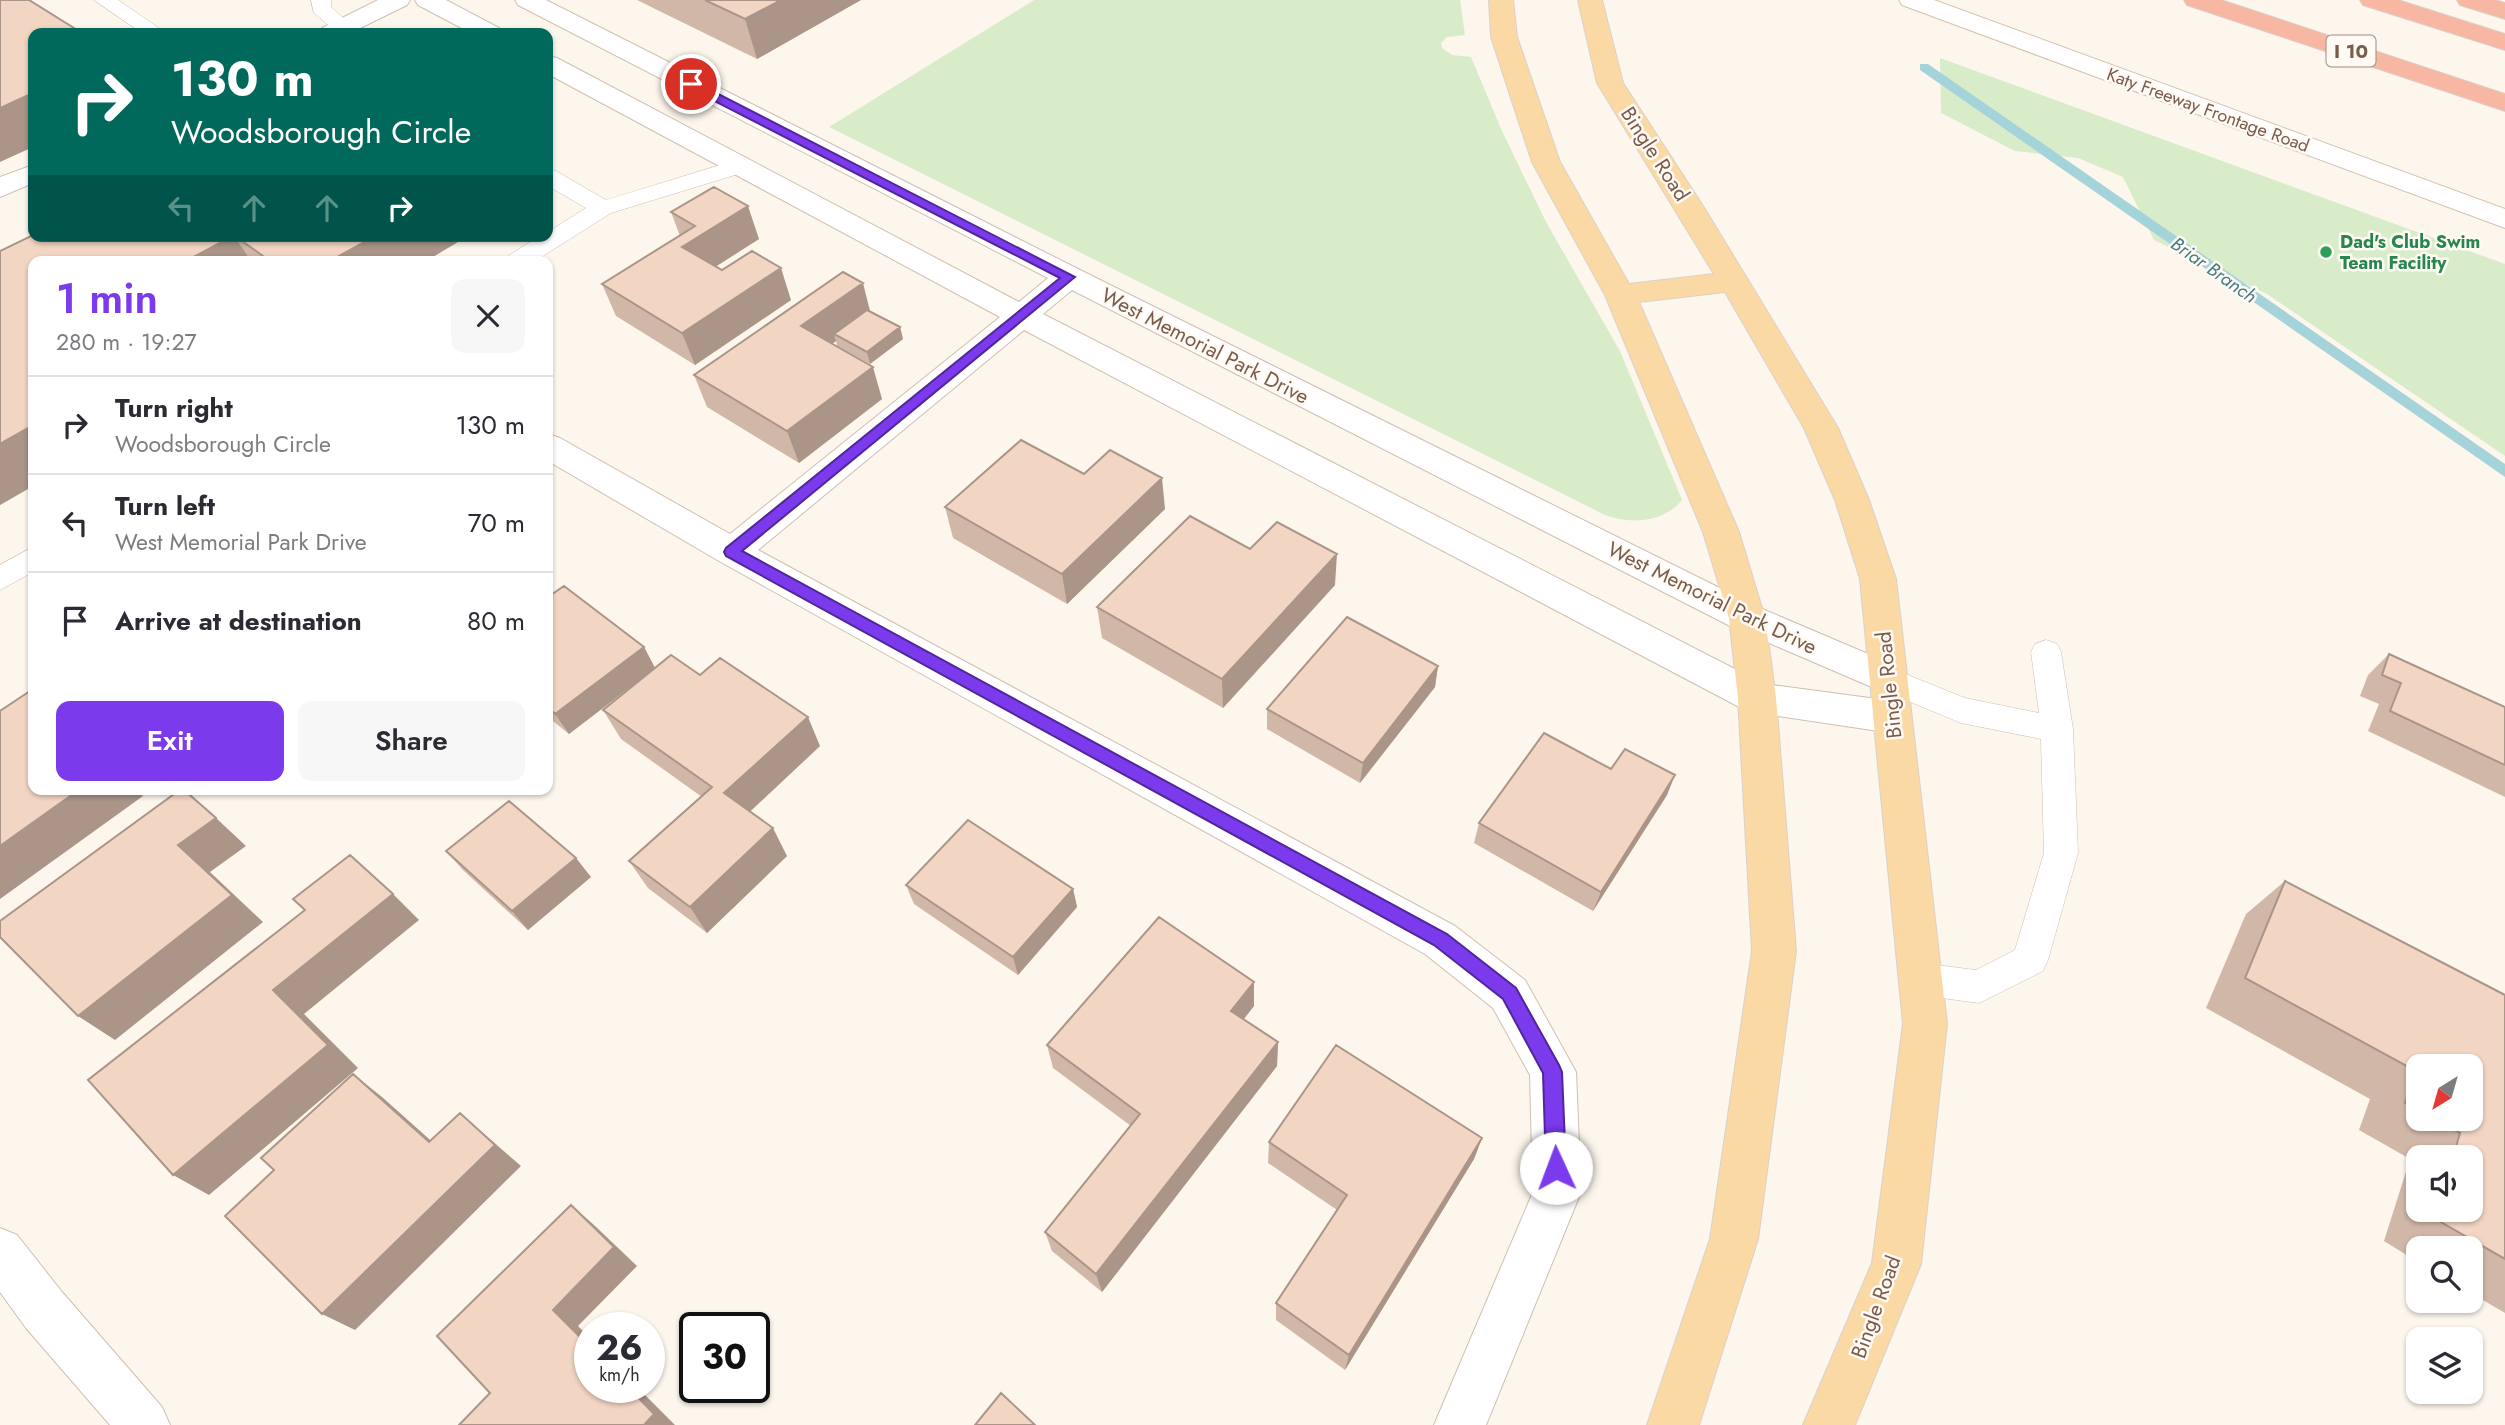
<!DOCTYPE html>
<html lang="en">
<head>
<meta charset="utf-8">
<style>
  :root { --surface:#fff; --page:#f7f7f7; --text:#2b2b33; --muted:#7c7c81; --line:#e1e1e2; --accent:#7c3aed }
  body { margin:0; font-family:Jost,sans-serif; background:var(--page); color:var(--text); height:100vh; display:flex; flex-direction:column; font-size:26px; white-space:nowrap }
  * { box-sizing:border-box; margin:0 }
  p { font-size:23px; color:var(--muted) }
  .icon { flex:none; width:38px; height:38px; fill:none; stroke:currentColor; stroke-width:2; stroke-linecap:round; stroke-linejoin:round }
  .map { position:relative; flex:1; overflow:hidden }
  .side { position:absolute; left:28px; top:256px; width:525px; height:539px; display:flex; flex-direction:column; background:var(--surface); border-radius:14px; box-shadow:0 2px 5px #0004 }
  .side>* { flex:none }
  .top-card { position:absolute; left:28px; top:28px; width:525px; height:214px; border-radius:14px; box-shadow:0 2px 5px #0004; background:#00695c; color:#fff; overflow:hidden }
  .needle { width:46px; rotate:217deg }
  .controls { position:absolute; left:2406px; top:1054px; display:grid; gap:14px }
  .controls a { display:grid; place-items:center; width:77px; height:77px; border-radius:14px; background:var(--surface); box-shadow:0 2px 5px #0004; font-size:35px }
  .speed { position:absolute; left:574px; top:1312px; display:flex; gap:14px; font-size:35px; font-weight:700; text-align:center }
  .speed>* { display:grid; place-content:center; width:91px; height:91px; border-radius:50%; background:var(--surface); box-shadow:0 2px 5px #0004; line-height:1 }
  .speed small { font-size:18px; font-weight:400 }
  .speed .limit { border:4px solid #111; border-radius:10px; background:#fff; color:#111 }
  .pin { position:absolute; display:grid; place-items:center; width:60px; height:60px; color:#fff; margin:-30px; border:4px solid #fff; border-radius:50%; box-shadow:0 2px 7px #0007 }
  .me { position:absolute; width:77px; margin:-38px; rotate:358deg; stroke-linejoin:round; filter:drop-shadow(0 0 5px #0008) }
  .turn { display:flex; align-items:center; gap:24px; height:147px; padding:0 28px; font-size:32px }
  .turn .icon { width:91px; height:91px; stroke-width:2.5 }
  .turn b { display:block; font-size:49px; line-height:60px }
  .lanes { display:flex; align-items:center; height:66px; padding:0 28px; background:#0003; justify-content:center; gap:35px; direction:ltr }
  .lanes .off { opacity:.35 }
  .round { display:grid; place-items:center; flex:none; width:74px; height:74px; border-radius:14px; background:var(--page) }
  .summary { display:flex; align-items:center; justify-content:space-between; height:119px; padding:0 28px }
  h1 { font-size:42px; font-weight:600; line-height:52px; color:var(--accent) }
  .cta { display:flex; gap:14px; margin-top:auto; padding:14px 28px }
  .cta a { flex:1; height:80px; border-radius:14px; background:var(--accent); color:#fff; font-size:28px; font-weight:600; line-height:80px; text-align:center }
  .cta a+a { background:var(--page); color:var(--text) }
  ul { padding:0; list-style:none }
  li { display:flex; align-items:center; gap:21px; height:98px; padding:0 28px; border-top:2px solid var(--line) }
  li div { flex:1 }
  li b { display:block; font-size:26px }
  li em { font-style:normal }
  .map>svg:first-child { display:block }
  .green { fill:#d8ecc9 }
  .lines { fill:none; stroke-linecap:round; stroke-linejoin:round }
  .stream { fill:#a5d3da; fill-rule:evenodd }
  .service-casing { stroke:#d1beb0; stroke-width:1 }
  .minor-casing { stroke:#d1beb0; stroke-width:2 }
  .secondary-casing { stroke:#d6c0b0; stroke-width:2 }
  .primary-casing { stroke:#dad1cd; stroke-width:2 }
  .motorway-casing { stroke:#dad1cd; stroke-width:2 }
  .service { fill:#fff; fill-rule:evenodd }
  .minor { fill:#fff; fill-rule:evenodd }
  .secondary { fill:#fff; fill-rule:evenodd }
  .primary { fill:#fbd9a5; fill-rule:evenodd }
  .motorway { fill:#f7b7a3; fill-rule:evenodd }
  .wall { fill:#d1b7a8; fill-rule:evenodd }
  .shaded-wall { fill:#aa9588 }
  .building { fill:#f3d5c3; stroke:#aa9588; stroke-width:2 }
  .route { fill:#7c3aed; stroke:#51269a; stroke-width:2 }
  .leisure-dot { fill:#2e9e5b; stroke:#fffaf3; stroke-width:2.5 }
  .labels { text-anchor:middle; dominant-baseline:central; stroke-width:5; stroke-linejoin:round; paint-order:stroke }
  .far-street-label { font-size:18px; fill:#7a5c4d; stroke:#fffaf3 }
  .far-leisure-label { font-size:18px; font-weight:bold; fill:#27864d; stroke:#fffaf3; text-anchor:start }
  .shield { fill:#fffaf3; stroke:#a28b7f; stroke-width:2 }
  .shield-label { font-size:19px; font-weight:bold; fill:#7a5c4d }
  .far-water-label { font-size:19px; font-style:italic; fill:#437c86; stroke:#fffaf3 }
  .street-label { font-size:21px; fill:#7a5c4d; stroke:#fffaf3 }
</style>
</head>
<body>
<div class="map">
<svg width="2505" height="1425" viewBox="0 0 2505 1425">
  <rect width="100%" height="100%" fill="#fdf6ec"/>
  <path class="green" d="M 1034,0 L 1460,0 L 1465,35 L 1447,37 L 1441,43 L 1442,48 L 1452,55 L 1471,57 L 1502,131 L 1546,222 L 1620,351 L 1682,500 C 1664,523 1628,525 1603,514 L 829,127 Z
    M 1940,58 L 2505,264 L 2505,456 L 2267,294 L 2154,240 L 2123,177 L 2078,158 L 2015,151 L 1941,113 Z"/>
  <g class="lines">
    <path class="stream" d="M 1920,64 L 1928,64 L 2505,464 L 2505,477 L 1920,70 Z"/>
    <g class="service-casing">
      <path id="service" d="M 94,0 L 118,0 L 166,33 L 142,33 Z
        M 311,0 L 331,0 L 331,7 L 360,33 L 338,33 L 314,13 Z
        M 740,159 L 748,161 L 751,166 L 748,171 L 611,213 L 535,261 L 505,261 L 508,256 L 540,236 L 548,236 L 548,232 L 586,208 L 548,186 L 548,169 L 556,171 L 606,200 Z
        M 33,547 L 33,572 L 0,590 L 0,565 Z
        M 2046,640 L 2057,644 L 2061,652 L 2073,729 L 2078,853 L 2048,960 L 2043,971 L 1979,1003 L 1920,995 L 1907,991 L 1902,979 L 1907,967 L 1920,963 L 1976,970 L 2015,950 L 2044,853 L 2041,739 L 1961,723 L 1877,688 L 1873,679 L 1877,670 L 1888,667 L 1965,698 L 2039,713 L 2031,652 L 2035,644 Z"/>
    </g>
    <g class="minor-casing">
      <path id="minor" d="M 378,0 L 410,0 L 407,5 L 350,33 L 318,33 L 322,28 Z
        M 415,0 L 446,0 L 499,28 L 503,33 L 471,33 L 418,5 Z
        M 515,0 L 546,0 L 1080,270 L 1760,608 L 1901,668 L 1907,679 L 1901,690 L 1888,694 L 1734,628 L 1072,290 L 1043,314 L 1764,684 L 1892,701 L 1906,706 L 1911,717 L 1906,728 L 1892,733 L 1757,713 L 1743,709 L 1024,330 L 758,550 L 1455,926 L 1525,980 L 1576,1072 L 1581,1192 L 1486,1425 L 1434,1425 L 1533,1192 L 1530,1075 L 1493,1008 L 1425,954 L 719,561 L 548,461 L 548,434 L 560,438 L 730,534 L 1000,317 L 548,74 L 548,56 L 557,58 L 1019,302 L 1048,278 L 518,5 Z
        M 33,165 L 33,183 L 0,197 L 0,177 Z
        M 0,1228 L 17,1235 L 62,1292 L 162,1407 L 170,1425 L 110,1425 L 26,1328 L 0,1292 Z"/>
    </g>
    <g class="secondary-casing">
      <path id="secondary" d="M 1899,0 L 1934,0 L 2505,209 L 2505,228 L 1902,5 Z"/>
    </g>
    <g class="primary-casing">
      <path id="primary" d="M 1489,0 L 1513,0 L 1517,37 L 1560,162 L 1629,284 L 1714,274 L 1597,83 L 1578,0 L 1602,0 L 1623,83 L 1703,206 L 1838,428 L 1869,500 L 1896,579 L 1947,1024 L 1921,1264 L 1855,1425 L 1803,1425 L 1872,1263 L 1903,1024 L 1860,579 L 1835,500 L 1804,428 L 1725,292 L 1639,302 L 1739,532 L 1765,618 L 1776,698 L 1796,951 L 1758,1239 L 1699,1425 L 1647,1425 L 1710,1239 L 1752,951 L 1738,698 L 1729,618 L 1703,532 L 1605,295 L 1532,162 L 1491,37 Z"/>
    </g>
    <g class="motorway-casing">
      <path id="motorway" d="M 2184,0 L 2221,0 L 2505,94 L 2505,111 L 2187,5 Z
        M 2360,0 L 2398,0 L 2505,34 L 2505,50 L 2363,5 Z
        M 2457,0 L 2495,0 L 2505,3 L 2505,19 L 2460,5 Z"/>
    </g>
    <use href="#service" class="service"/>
    <use href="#minor" class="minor"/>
    <use href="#secondary" class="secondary"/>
    <use href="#primary" class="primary"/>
    <use href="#motorway" class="motorway"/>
  </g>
  <path class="wall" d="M 637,0 L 861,0 L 757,59 Z
    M 671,212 L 759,239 L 715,266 L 791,300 L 695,365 L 616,316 L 602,284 L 680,236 Z
    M 33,236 L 468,236 L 426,261 L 33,261 L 33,486 L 0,505 Z
    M 870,312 L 900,327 L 903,339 L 870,364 L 837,346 L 836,341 L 832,344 L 882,399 L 799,463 L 707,407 L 694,375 Z
    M 1084,474 L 1165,509 L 1067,604 L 953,538 L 945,507 Z
    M 1250,549 L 1335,585 L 1223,708 L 1102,638 L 1097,607 Z
    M 548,597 L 644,647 L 655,668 L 700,675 L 820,746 L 750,811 L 787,856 L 707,933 L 648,888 L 629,861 L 702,797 L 621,739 L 603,710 L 646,675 L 569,734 L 548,717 Z
    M 2389,654 L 2505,707 L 2505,797 L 2368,731 L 2379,704 L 2360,696 L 2368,675 Z
    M 1438,666 L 1435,687 L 1360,783 L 1267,729 L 1267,709 Z
    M 1611,769 L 1667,795 L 1593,911 L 1474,843 L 1479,823 Z
    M 446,851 L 591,877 L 528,930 L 463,870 Z
    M 2285,881 L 2505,995 L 2505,1313 L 2471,1293 L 2471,1248 L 2418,1248 L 2418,1262 L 2384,1241 L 2410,1159 L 2359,1130 L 2370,1099 L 2206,1008 L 2246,914 ZM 2418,1066 L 2471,1118 L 2418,1118 ZM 2418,1157 L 2471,1157 L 2471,1209 L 2418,1209 Z
    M 906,885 L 1073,889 L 1077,907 L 1018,975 L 914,904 Z
    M 1254,1006 L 1244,1019 L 1278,1042 L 1277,1066 L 1102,1292 L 1052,1251 L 1045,1232 L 1131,1126 L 1053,1068 L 1047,1045 Z
    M 1482,1138 L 1474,1159 L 1345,1370 L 1276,1320 L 1276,1303 L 1337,1210 L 1268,1163 L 1269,1142 Z"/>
  <path class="shaded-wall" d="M 781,0 L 861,0 L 757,59 L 745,19 Z
    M 33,93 L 33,147 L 0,162 L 0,108 Z
    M 748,206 L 759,239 L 695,280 L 682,247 Z
    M 233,236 L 234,236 L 251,261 L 186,261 Z
    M 375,236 L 468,236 L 426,261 L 330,261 Z
    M 781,268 L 791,300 L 695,365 L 682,333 Z
    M 863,283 L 871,315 L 834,334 L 836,341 L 811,359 L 801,326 Z
    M 900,327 L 903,339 L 870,364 L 867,352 Z
    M 873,367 L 882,399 L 799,463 L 787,431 Z
    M 33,425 L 33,486 L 0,505 L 0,444 Z
    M 1162,478 L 1165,509 L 1067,604 L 1062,574 Z
    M 1337,554 L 1335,585 L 1223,708 L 1222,679 Z
    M 644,647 L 655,668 L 569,734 L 555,714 Z
    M 1438,666 L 1435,687 L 1360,783 L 1363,763 Z
    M 808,717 L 820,746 L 740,821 L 724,793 Z
    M 1675,775 L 1667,795 L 1593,911 L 1601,892 Z
    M 80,789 L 135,789 L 143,796 L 0,899 L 0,846 Z
    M 216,818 L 246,846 L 210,872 L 263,922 L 115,1040 L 78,1016 L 178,845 Z
    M 773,828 L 787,856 L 707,933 L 690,907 Z
    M 576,858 L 591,877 L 528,930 L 512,911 Z
    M 1073,889 L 1077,907 L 1018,975 L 1013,957 Z
    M 393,894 L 419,920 L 304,1014 L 358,1068 L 209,1195 L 173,1175 L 273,990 Z
    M 1254,982 L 1254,1006 L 1231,1035 L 1231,1011 Z
    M 1278,1042 L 1277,1066 L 1102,1292 L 1096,1274 Z
    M 353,1074 L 382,1097 L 456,1163 L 429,1142 Z
    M 460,1113 L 521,1166 L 355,1330 L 322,1314 Z
    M 1482,1138 L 1474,1159 L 1345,1370 L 1349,1355 Z
    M 571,1205 L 594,1225 L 637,1266 L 578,1326 L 590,1338 L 590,1347 L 553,1310 Z
    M 629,1388 L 638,1388 L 675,1425 L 644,1425 Z"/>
  <path class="building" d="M 0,0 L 29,0 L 82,33 L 33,33 L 33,93 L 0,108 Z
    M 705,0 L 781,0 L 745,19 Z
    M 714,187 L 748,206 L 682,247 L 722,270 L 752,251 L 781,268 L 682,333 L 602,284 L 695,226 L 671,212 Z
    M 33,235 L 33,236 L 233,236 L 186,261 L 33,261 L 33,425 L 0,444 L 0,251 Z
    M 235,236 L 375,236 L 330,261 L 270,261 Z
    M 843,272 L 863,283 L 801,326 L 873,367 L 787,431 L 694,375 Z
    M 867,310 L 900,327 L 867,352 L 834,334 Z
    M 1021,440 L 1084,474 L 1110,450 L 1162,478 L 1062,574 L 945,507 Z
    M 1190,516 L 1250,549 L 1277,522 L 1337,554 L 1222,679 L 1097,607 Z
    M 564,586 L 644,647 L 555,714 L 548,707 L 548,597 Z
    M 1347,617 L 1438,666 L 1363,763 L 1267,709 Z
    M 2389,654 L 2505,707 L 2505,765 L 2390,711 L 2401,683 L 2382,675 Z
    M 671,655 L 700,675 L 720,658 L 808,717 L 724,793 L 773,828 L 690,907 L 629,861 L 712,787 L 603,710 Z
    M 33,689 L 33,789 L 80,789 L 0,846 L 0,711 Z
    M 1544,733 L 1611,769 L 1625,749 L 1675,775 L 1601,892 L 1479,823 Z
    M 181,789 L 183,789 L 216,818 L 178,845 L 232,895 L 78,1016 L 0,937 L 0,921 Z
    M 509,801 L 576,858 L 512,911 L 446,851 Z
    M 968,820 L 1073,889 L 1013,957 L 906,885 Z
    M 350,855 L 393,894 L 273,990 L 328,1045 L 173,1175 L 88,1080 L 305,910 L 293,899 Z
    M 2285,881 L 2505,995 L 2505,1259 L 2434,1218 L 2436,1209 L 2471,1209 L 2471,1157 L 2453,1157 L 2460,1133 L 2433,1118 L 2471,1118 L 2471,1066 L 2418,1066 L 2418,1110 L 2405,1103 L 2416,1071 L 2245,978 Z
    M 1159,917 L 1254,982 L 1231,1011 L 1278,1042 L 1096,1274 L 1045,1232 L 1140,1114 L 1047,1045 Z
    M 1336,1045 L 1482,1138 L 1349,1355 L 1276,1303 L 1347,1195 L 1269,1142 Z
    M 353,1074 L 429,1142 L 460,1113 L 495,1145 L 322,1314 L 225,1216 L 274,1170 L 261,1158 Z
    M 571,1205 L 614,1247 L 553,1310 L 590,1347 L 590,1388 L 629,1388 L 654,1414 L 644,1425 L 459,1425 L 490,1393 L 437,1336 Z
    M 1001,1393 L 1035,1425 L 975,1425 Z"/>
  <path class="route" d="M 687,82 L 695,82 L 1075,277 L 742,551 L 1447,934 L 1516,988 L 1559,1065 L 1562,1072 L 1566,1168 L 1563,1175 L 1556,1178 L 1549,1175 L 1546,1168 L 1543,1073 L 1503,999 L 1434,945 L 726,556 L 724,552 L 726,548 L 1060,278 L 687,87 Z"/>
  <circle class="leisure-dot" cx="2326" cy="252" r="7"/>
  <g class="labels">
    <g class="far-street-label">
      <text transform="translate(2208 110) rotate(20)">Katy Freeway Frontage Road</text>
    </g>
    <g class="far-leisure-label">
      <text x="2340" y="242">Dad's Club Swim<tspan x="2340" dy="21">Team Facility</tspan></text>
    </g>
    <rect class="shield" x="2326.5" y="35.5" width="49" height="31" rx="5"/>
    <g class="shield-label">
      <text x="2351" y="51">I 10</text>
    </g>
    <g class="far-water-label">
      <text transform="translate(2214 270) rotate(35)">Briar Branch</text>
    </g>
    <g class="street-label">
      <text transform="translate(1655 154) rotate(57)">Bingle Road</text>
      <text transform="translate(1205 346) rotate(27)">West Memorial Park Drive</text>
      <text transform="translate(1712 598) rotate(26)">West Memorial Park Drive</text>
      <text transform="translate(1889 685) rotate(-96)">Bingle Road</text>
      <text transform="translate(1876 1307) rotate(-70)">Bingle Road</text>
    </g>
  </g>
</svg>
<div class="controls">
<a><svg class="needle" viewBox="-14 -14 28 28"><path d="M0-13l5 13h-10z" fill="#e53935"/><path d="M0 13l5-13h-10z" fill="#7c7c81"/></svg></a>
<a><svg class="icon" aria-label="sound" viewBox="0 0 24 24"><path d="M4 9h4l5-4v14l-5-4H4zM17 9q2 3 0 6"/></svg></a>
<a><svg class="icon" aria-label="search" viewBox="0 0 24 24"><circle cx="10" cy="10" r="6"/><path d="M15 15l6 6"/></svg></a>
<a><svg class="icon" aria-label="layers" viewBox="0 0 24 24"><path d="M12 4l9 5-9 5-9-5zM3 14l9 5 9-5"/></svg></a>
</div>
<div class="speed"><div>26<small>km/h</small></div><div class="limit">30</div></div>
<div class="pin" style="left:691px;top:84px;background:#d93025"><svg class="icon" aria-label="arrive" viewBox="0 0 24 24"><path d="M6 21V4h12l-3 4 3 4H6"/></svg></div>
<svg class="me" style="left:1556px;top:1168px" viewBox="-20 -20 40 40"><circle r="19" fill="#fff"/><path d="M0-13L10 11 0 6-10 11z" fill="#7c3aed"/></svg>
<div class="top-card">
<div class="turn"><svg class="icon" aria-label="right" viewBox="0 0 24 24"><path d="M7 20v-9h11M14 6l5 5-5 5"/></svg><div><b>130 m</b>Woodsborough Circle</div></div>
<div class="lanes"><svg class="icon off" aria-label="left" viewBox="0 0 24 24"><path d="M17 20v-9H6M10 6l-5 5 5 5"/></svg><svg class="icon off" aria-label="ahead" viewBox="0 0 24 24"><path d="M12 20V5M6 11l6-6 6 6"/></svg><svg class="icon off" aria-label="ahead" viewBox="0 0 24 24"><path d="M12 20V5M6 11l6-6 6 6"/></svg><svg class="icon" aria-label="right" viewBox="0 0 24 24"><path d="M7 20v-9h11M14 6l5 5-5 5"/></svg></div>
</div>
<section class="side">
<div class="summary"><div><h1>1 min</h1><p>280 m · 19:27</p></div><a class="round"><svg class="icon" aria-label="close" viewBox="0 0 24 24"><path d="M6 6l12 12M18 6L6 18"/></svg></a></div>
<ul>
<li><svg class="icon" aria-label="right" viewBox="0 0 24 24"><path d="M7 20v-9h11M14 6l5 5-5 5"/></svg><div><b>Turn right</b><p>Woodsborough Circle</p></div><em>130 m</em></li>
<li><svg class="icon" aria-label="left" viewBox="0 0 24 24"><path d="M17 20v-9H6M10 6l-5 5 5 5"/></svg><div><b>Turn left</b><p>West Memorial Park Drive</p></div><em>70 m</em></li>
<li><svg class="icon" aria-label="arrive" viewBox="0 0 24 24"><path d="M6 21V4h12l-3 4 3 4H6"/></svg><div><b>Arrive at destination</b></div><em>80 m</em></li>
</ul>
<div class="cta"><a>Exit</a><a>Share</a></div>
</section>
</div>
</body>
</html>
